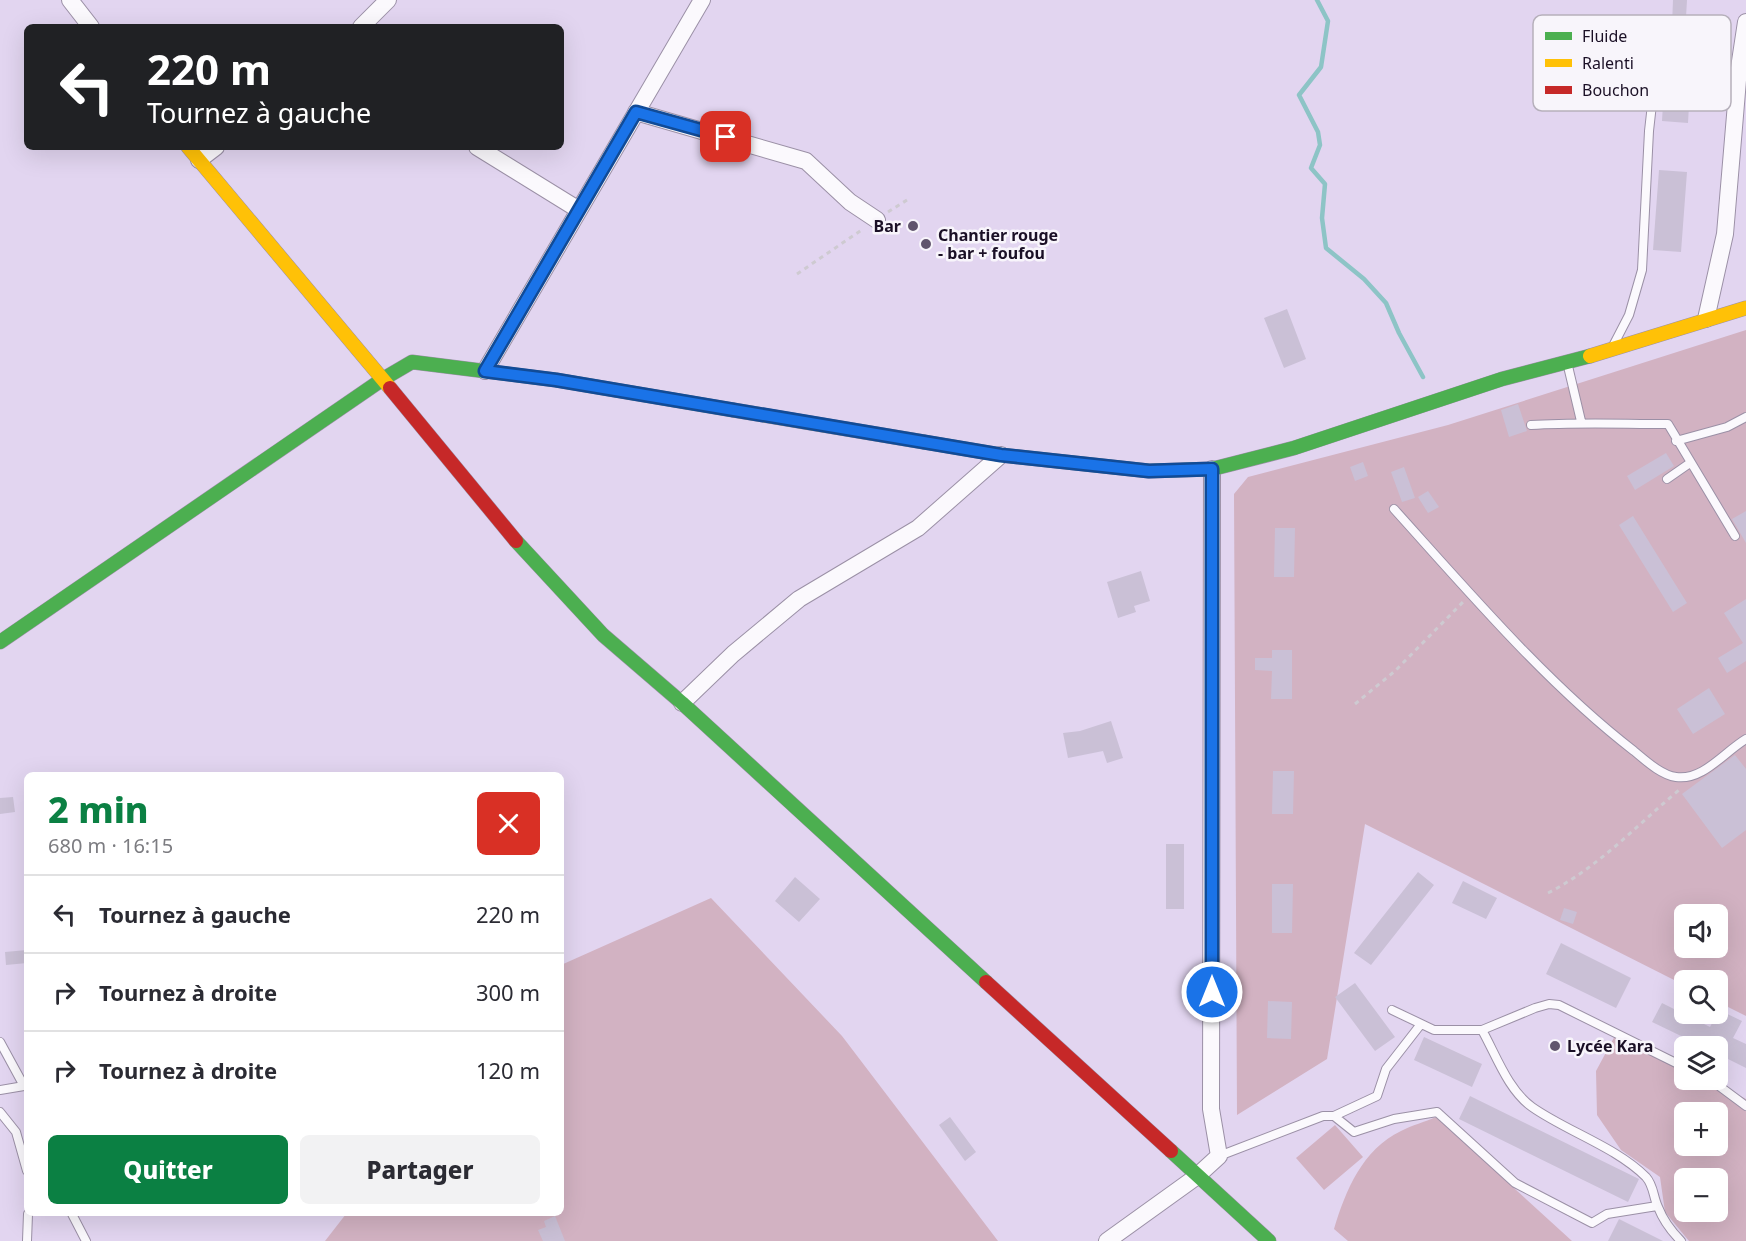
<!DOCTYPE html>
<html lang="fr">
<head>
<meta charset="utf-8">
<style>
  :root { --surface:#fff; --page:#f2f2f3; --text:#2b2b33; --muted:#7c7c81; --line:#e1e1e2; --accent:#0b8043 }
  body { margin:0; font-family:"Noto Sans",sans-serif; background:var(--page); color:var(--text); height:100vh; display:flex; flex-direction:column; font-size:22px; white-space:nowrap }
  * { box-sizing:border-box; margin:0 }
  p { font-size:20px; color:var(--muted) }
  .icon { flex:none; width:33px; height:33px; fill:none; stroke:currentColor; stroke-width:2; stroke-linecap:round; stroke-linejoin:round }
  .map { position:relative; flex:1; overflow:hidden }
  .sheet { position:absolute; left:24px; top:772px; width:540px; height:444px; display:flex; flex-direction:column; background:var(--surface); border-radius:9px; box-shadow:0 6px 24px #0002 }
  .sheet>* { flex:none }
  .top-card { position:absolute; left:24px; top:24px; width:540px; height:126px; border-radius:9px; box-shadow:0 6px 24px #0002; background:#202124; color:#fff; overflow:hidden }
  .buttons { position:absolute; left:1674px; top:904px; display:grid; gap:12px }
  .buttons a { display:grid; place-items:center; width:54px; height:54px; border-radius:9px; background:var(--surface); box-shadow:0 6px 24px #0002; font-size:30px }
  .pin { position:absolute; display:grid; place-items:center; width:51px; height:51px; color:#fff; margin:-26px; border-radius:12px; box-shadow:0 3px 9px #0006 }
  .me { position:absolute; width:66px; margin:-33px; rotate:0deg; stroke-linejoin:round; filter:drop-shadow(0 0 4px #0008) }
  .turn { display:flex; align-items:center; gap:21px; height:126px; padding:0 24px; font-size:27px }
  .turn .icon { width:78px; height:78px; stroke-width:2.5 }
  .turn b { display:block; font-size:42px; line-height:51px }
  .round { display:grid; place-items:center; flex:none; width:63px; height:63px; border-radius:9px; background:var(--page) }
  .head { display:flex; align-items:center; justify-content:space-between; height:102px; padding:0 24px }
  h1 { font-size:36px; font-weight:800; line-height:45px; color:var(--accent) }
  .cta { display:flex; gap:12px; margin-top:auto; padding:12px 24px }
  .cta a { flex:1; height:69px; border-radius:9px; background:var(--accent); color:#fff; font-size:24px; font-weight:800; line-height:69px; text-align:center }
  .cta a+a { background:var(--page); color:var(--text) }
  ul { padding:0; list-style:none }
  li { display:flex; align-items:center; gap:18px; height:78px; padding:0 24px; border-top:2px solid var(--line) }
  li div { flex:1 }
  li b { display:block; font-size:22px }
  li em { font-style:normal }
  .map>svg:first-child { display:block }
  .green { fill:#d2b2c2; fill-rule:evenodd }
  .lines { fill:none; stroke-linecap:round; stroke-linejoin:round }
  .stream { stroke:#8dc4c6; stroke-width:4.5 }
  .building { fill:#cac0d6 }
  .lane-casing { stroke:#9b90a6; stroke-width:10 }
  .street-casing { stroke:#9b90a6; stroke-width:18 }
  .fast-casing { stroke:#9b90a6; stroke-width:15 }
  .slow-casing { stroke:#9b90a6; stroke-width:15 }
  .jam-casing { stroke:#9b90a6; stroke-width:15 }
  .path { stroke:#cecad1; stroke-width:3; stroke-dasharray:4.5 4.5; stroke-linecap:butt }
  .lane { stroke:#fbf9fd; stroke-width:8 }
  .street { stroke:#fbf9fd; stroke-width:16 }
  .fast { stroke:#4caf50; stroke-width:14 }
  .slow { stroke:#ffc107; stroke-width:14 }
  .jam { stroke:#c62828; stroke-width:14 }
  .route-casing { stroke:#114b97; stroke-width:15 }
  .route { stroke:#1a73e8; stroke-width:10 }
  .poi-dot { fill:#61556d; stroke:#f8f5fb; stroke-width:2 }
  .labels { text-anchor:middle; dominant-baseline:central; stroke-width:5; stroke-linejoin:round; paint-order:stroke }
  .poi-label { font-size:16px; font-weight:bold; fill:#1b1026; stroke:#f8f5fb; text-anchor:start }
  .key { fill:#f8f5fb; stroke:#b6b0bb; stroke-width:1.5 }
  .key-label { font-size:16px; fill:#1b1026 }
</style>
</head>
<body>
<div class="map">
<svg width="1746" height="1241" viewBox="0 0 1746 1241">
  <rect width="100%" height="100%" fill="#e2d5f0"/>
  <path class="green" d="M 1746,330 L 1746,1016 L 1718,1002 L 1718,981 L 1684,981 L 1684,985 L 1365,824 L 1327,1059 L 1237,1115 L 1234,494 L 1248,477 L 1448,425 ZM 1684,915 L 1718,915 L 1718,948 L 1684,948 Z
    M 711,898 L 842,1036 L 998,1241 L 325,1241 L 346,1214 L 561,1214 L 561,965 Z
    M 1617,1032 L 1684,1067 L 1684,1080 L 1709,1080 L 1746,1099 L 1746,1241 L 1689,1241 L 1665,1212 L 1660,1177 L 1621,1150 L 1597,1115 L 1596,1071 ZM 1684,1113 L 1718,1113 L 1718,1146 L 1684,1146 ZM 1684,1179 L 1718,1179 L 1718,1212 L 1684,1212 Z
    M 1436,1117 L 1572,1241 L 1348,1241 L 1334,1229 C 1346,1190 1362,1150 1401,1131 C 1412,1125 1425,1122 1436,1117 Z
    M 1335,1125 L 1363,1157 L 1324,1190 L 1296,1158 Z"/>
  <g class="lines">
    <path class="stream" d="M 1317,0 L 1328,21 L 1321,67 L 1299,95 L 1318,132 L 1320,145 L 1311,168 L 1325,184 L 1322,218 L 1326,248 L 1364,279 L 1386,303 L 1399,333 L 1423,377"/>
  </g>
  <path class="building" d="M 1673,0 L 1687,0 L 1684,52 L 1692,52 L 1688,123 L 1662,121 L 1666,51 L 1671,51 Z
    M 1659,170 L 1687,172 L 1681,252 L 1653,250 Z
    M 1287,309 L 1306,359 L 1284,368 L 1264,318 Z
    M 1518,404 L 1527,431 L 1509,437 L 1501,410 Z
    M 1666,453 L 1674,466 L 1635,490 L 1627,476 Z
    M 1363,462 L 1368,476 L 1355,481 L 1350,467 Z
    M 1404,467 L 1415,498 L 1402,502 L 1391,472 Z
    M 1428,491 L 1439,507 L 1428,513 L 1418,497 Z
    M 1746,511 L 1746,543 L 1732,519 Z
    M 1633,516 L 1687,603 L 1673,612 L 1619,525 Z
    M 1275,528 L 1295,528 L 1294,577 L 1274,577 Z
    M 1141,571 L 1150,601 L 1134,606 L 1136,612 L 1118,618 L 1107,582 Z
    M 1746,599 L 1746,661 L 1727,673 L 1718,658 L 1743,643 L 1724,613 Z
    M 1272,650 L 1292,650 L 1292,699 L 1271,699 L 1272,671 L 1255,670 L 1255,658 L 1272,658 Z
    M 1709,688 L 1725,714 L 1693,734 L 1677,709 Z
    M 1111,721 L 1123,758 L 1107,763 L 1103,751 L 1068,758 L 1063,733 L 1080,731 Z
    M 1735,755 L 1746,769 L 1746,830 L 1722,848 L 1682,794 Z
    M 1273,771 L 1294,771 L 1293,814 L 1272,814 Z
    M 13,797 L 15,812 L 0,814 L 0,798 Z
    M 1166,844 L 1184,844 L 1184,909 L 1166,909 Z
    M 1418,872 L 1434,885 L 1371,965 L 1354,953 Z
    M 795,877 L 820,899 L 799,922 L 775,901 Z
    M 1463,881 L 1497,898 L 1486,919 L 1452,903 Z
    M 1272,884 L 1293,884 L 1292,933 L 1272,933 Z
    M 1564,908 L 1577,912 L 1573,924 L 1560,920 Z
    M 1561,943 L 1631,978 L 1616,1008 L 1546,974 Z
    M 27,950 L 27,963 L 6,965 L 5,952 Z
    M 1355,983 L 1395,1037 L 1375,1051 L 1335,997 Z
    M 1268,1001 L 1292,1002 L 1291,1039 L 1267,1038 Z
    M 1662,1003 L 1710,1027 L 1719,1010 L 1742,1021 L 1733,1038 L 1746,1044 L 1746,1068 L 1718,1054 L 1718,1047 L 1704,1047 L 1652,1022 Z
    M 1424,1037 L 1482,1064 L 1472,1087 L 1414,1060 Z
    M 1470,1096 L 1639,1179 L 1628,1202 L 1459,1119 Z
    M 950,1117 L 976,1152 L 965,1161 L 939,1125 Z
    M 555,1216 L 565,1241 L 543,1241 L 538,1230 L 546,1227 L 544,1221 Z
    M 1619,1219 L 1663,1241 L 1608,1241 Z"/>
  <g class="lines">
    <g class="lane-casing">
      <path id="lane" d="M 1614,344 L 1629,315 L 1642,270 L 1649,131 L 1659,42
        M 1567,362 L 1581,421
        M 1531,425 C 1577,422 1621,424 1668,424 L 1735,536
        M 1676,441 L 1727,427 L 1746,417
        M 1667,479 L 1690,463
        M 1394,509 C 1468,591 1547,684 1634,751 C 1645,760 1661,775 1676,777 C 1703,781 1724,752 1746,739
        M 1392,1010 L 1434,1030 L 1482,1030 L 1535,1008 L 1549,1004 L 1559,1005 L 1684,1067
        M 1482,1030 C 1496,1055 1508,1090 1532,1107 C 1566,1131 1616,1147 1646,1177 C 1654,1186 1653,1197 1658,1207 C 1663,1220 1671,1231 1681,1241
        M 0,1042 L 24,1086 L 0,1090
        M 1711,1080 L 1746,1106
        M 0,1112 L 16,1132 L 27,1171
        M 1334,1116 L 1377,1096 L 1386,1069 L 1421,1024
        M 1219,1156 L 1323,1116 L 1334,1116 L 1354,1132 L 1394,1119 L 1437,1112 L 1515,1183 L 1592,1223 L 1607,1214 L 1657,1206
        M 72,1214 L 86,1241
        M 27,1241 L 28,1214"/>
    </g>
    <g class="street-casing">
      <path id="street" d="M 70,0 L 91,27
        M 361,27 L 388,0
        M 636,112 L 806,161 L 850,202 L 877,220
        M 477,147 L 579,210
        M 199,160 L 216,147
        M 1706,319 L 1725,234 L 1739,68 L 1746,22
        M 485,371 L 702,0
        M 682,703 L 733,654 L 799,599 L 918,528 L 1001,455
        M 1107,1241 L 1196,1177 L 1219,1156 L 1211,1109 L 1212,469"/>
    </g>
    <g class="fast-casing">
      <path id="fast" d="M 924,442 L 1001,455 L 1149,471 L 1212,469 L 1294,448 L 1502,379 L 1590,356
        M 516,541 L 603,635 L 682,703 L 986,982
        M 0,642 L 383,379 L 412,362 L 556,380 L 733,410
        M 1171,1151 L 1269,1241"/>
    </g>
    <g class="slow-casing">
      <path id="slow" d="M 188,147 L 390,388
        M 1590,356 L 1746,308
        M 733,410 L 924,442"/>
    </g>
    <g class="jam-casing">
      <path id="jam" d="M 390,388 L 516,541
        M 986,982 L 1171,1151"/>
    </g>
    <path class="path" d="M 888,212 L 907,200
      M 797,274 L 863,229
      M 1355,704 L 1395,671 L 1463,602
      M 1548,893 C 1600,866 1635,827 1679,790"/>
    <use href="#lane" class="lane"/>
    <use href="#street" class="street"/>
    <use href="#fast" class="fast"/>
    <use href="#slow" class="slow"/>
    <use href="#jam" class="jam"/>
  </g>
  <g class="lines">
    <g class="route-casing">
      <path id="route" d="M 726,137 L 636,112 L 485,371 L 556,380 L 1001,455 L 1149,471 L 1212,469 L 1212,992"/>
    </g>
    <use href="#route" class="route"/>
  </g>
  <g class="poi-dot">
    <circle cx="913" cy="226" r="6"/>
    <circle cx="926" cy="244" r="6"/>
    <circle cx="1555" cy="1046" r="6"/>
  </g>
  <g class="labels">
    <g class="poi-label">
      <text x="901" y="226" text-anchor="end">Bar</text>
      <text x="938" y="235">Chantier rouge<tspan x="938" dy="18">- bar + foufou</tspan></text>
      <text x="1567" y="1046">Lycée Kara</text>
    </g>
  </g>
  <rect x="1533" y="15" width="198" height="96" rx="9" class="key"/>
  <rect x="1545" y="32" width="27" height="8" fill="#4caf50"/>
  <rect x="1545" y="59" width="27" height="8" fill="#ffc107"/>
  <rect x="1545" y="86" width="27" height="8" fill="#c62828"/>
  <g class="key-label">
    <text x="1582" y="42">Fluide</text>
    <text x="1582" y="69">Ralenti</text>
    <text x="1582" y="96">Bouchon</text>
  </g>
</svg>
<div class="buttons">
<a><svg class="icon" aria-label="sound" viewBox="0 0 24 24"><path d="M4 9h4l5-4v14l-5-4H4zM17 9q2 3 0 6"/></svg></a>
<a><svg class="icon" aria-label="search" viewBox="0 0 24 24"><circle cx="10" cy="10" r="6"/><path d="M15 15l6 6"/></svg></a>
<a><svg class="icon" aria-label="layers" viewBox="0 0 24 24"><path d="M12 4l9 5-9 5-9-5zM3 14l9 5 9-5"/></svg></a>
<a>+</a>
<a>−</a>
</div>
<div class="pin" style="left:726px;top:137px;background:#d93025"><svg class="icon" aria-label="arrive" viewBox="0 0 24 24"><path d="M6 21V4h12l-3 4 3 4H6"/></svg></div>
<svg class="me" style="left:1212px;top:992px" viewBox="-20 -20 40 40"><circle r="17" fill="#1a73e8" stroke="#fff" stroke-width="3"/><path d="M0-11L8 9 0 5-8 9z" fill="#fff"/></svg>
<div class="top-card">
<div class="turn"><svg class="icon" aria-label="left" viewBox="0 0 24 24"><path d="M17 20v-9H6M10 6l-5 5 5 5"/></svg><div><b>220 m</b>Tournez à gauche</div></div>
</div>
<section class="sheet">
<div class="head"><div><h1>2 min</h1><p>680 m · 16:15</p></div><a class="round" style="background:#d93025;color:#fff"><svg class="icon" aria-label="close" viewBox="0 0 24 24"><path d="M6 6l12 12M18 6L6 18"/></svg></a></div>
<ul>
<li><svg class="icon" aria-label="left" viewBox="0 0 24 24"><path d="M17 20v-9H6M10 6l-5 5 5 5"/></svg><div><b>Tournez à gauche</b></div><em>220 m</em></li>
<li><svg class="icon" aria-label="right" viewBox="0 0 24 24"><path d="M7 20v-9h11M14 6l5 5-5 5"/></svg><div><b>Tournez à droite</b></div><em>300 m</em></li>
<li><svg class="icon" aria-label="right" viewBox="0 0 24 24"><path d="M7 20v-9h11M14 6l5 5-5 5"/></svg><div><b>Tournez à droite</b></div><em>120 m</em></li>
</ul>
<div class="cta"><a>Quitter</a><a>Partager</a></div>
</section>
</div>
</body>
</html>
